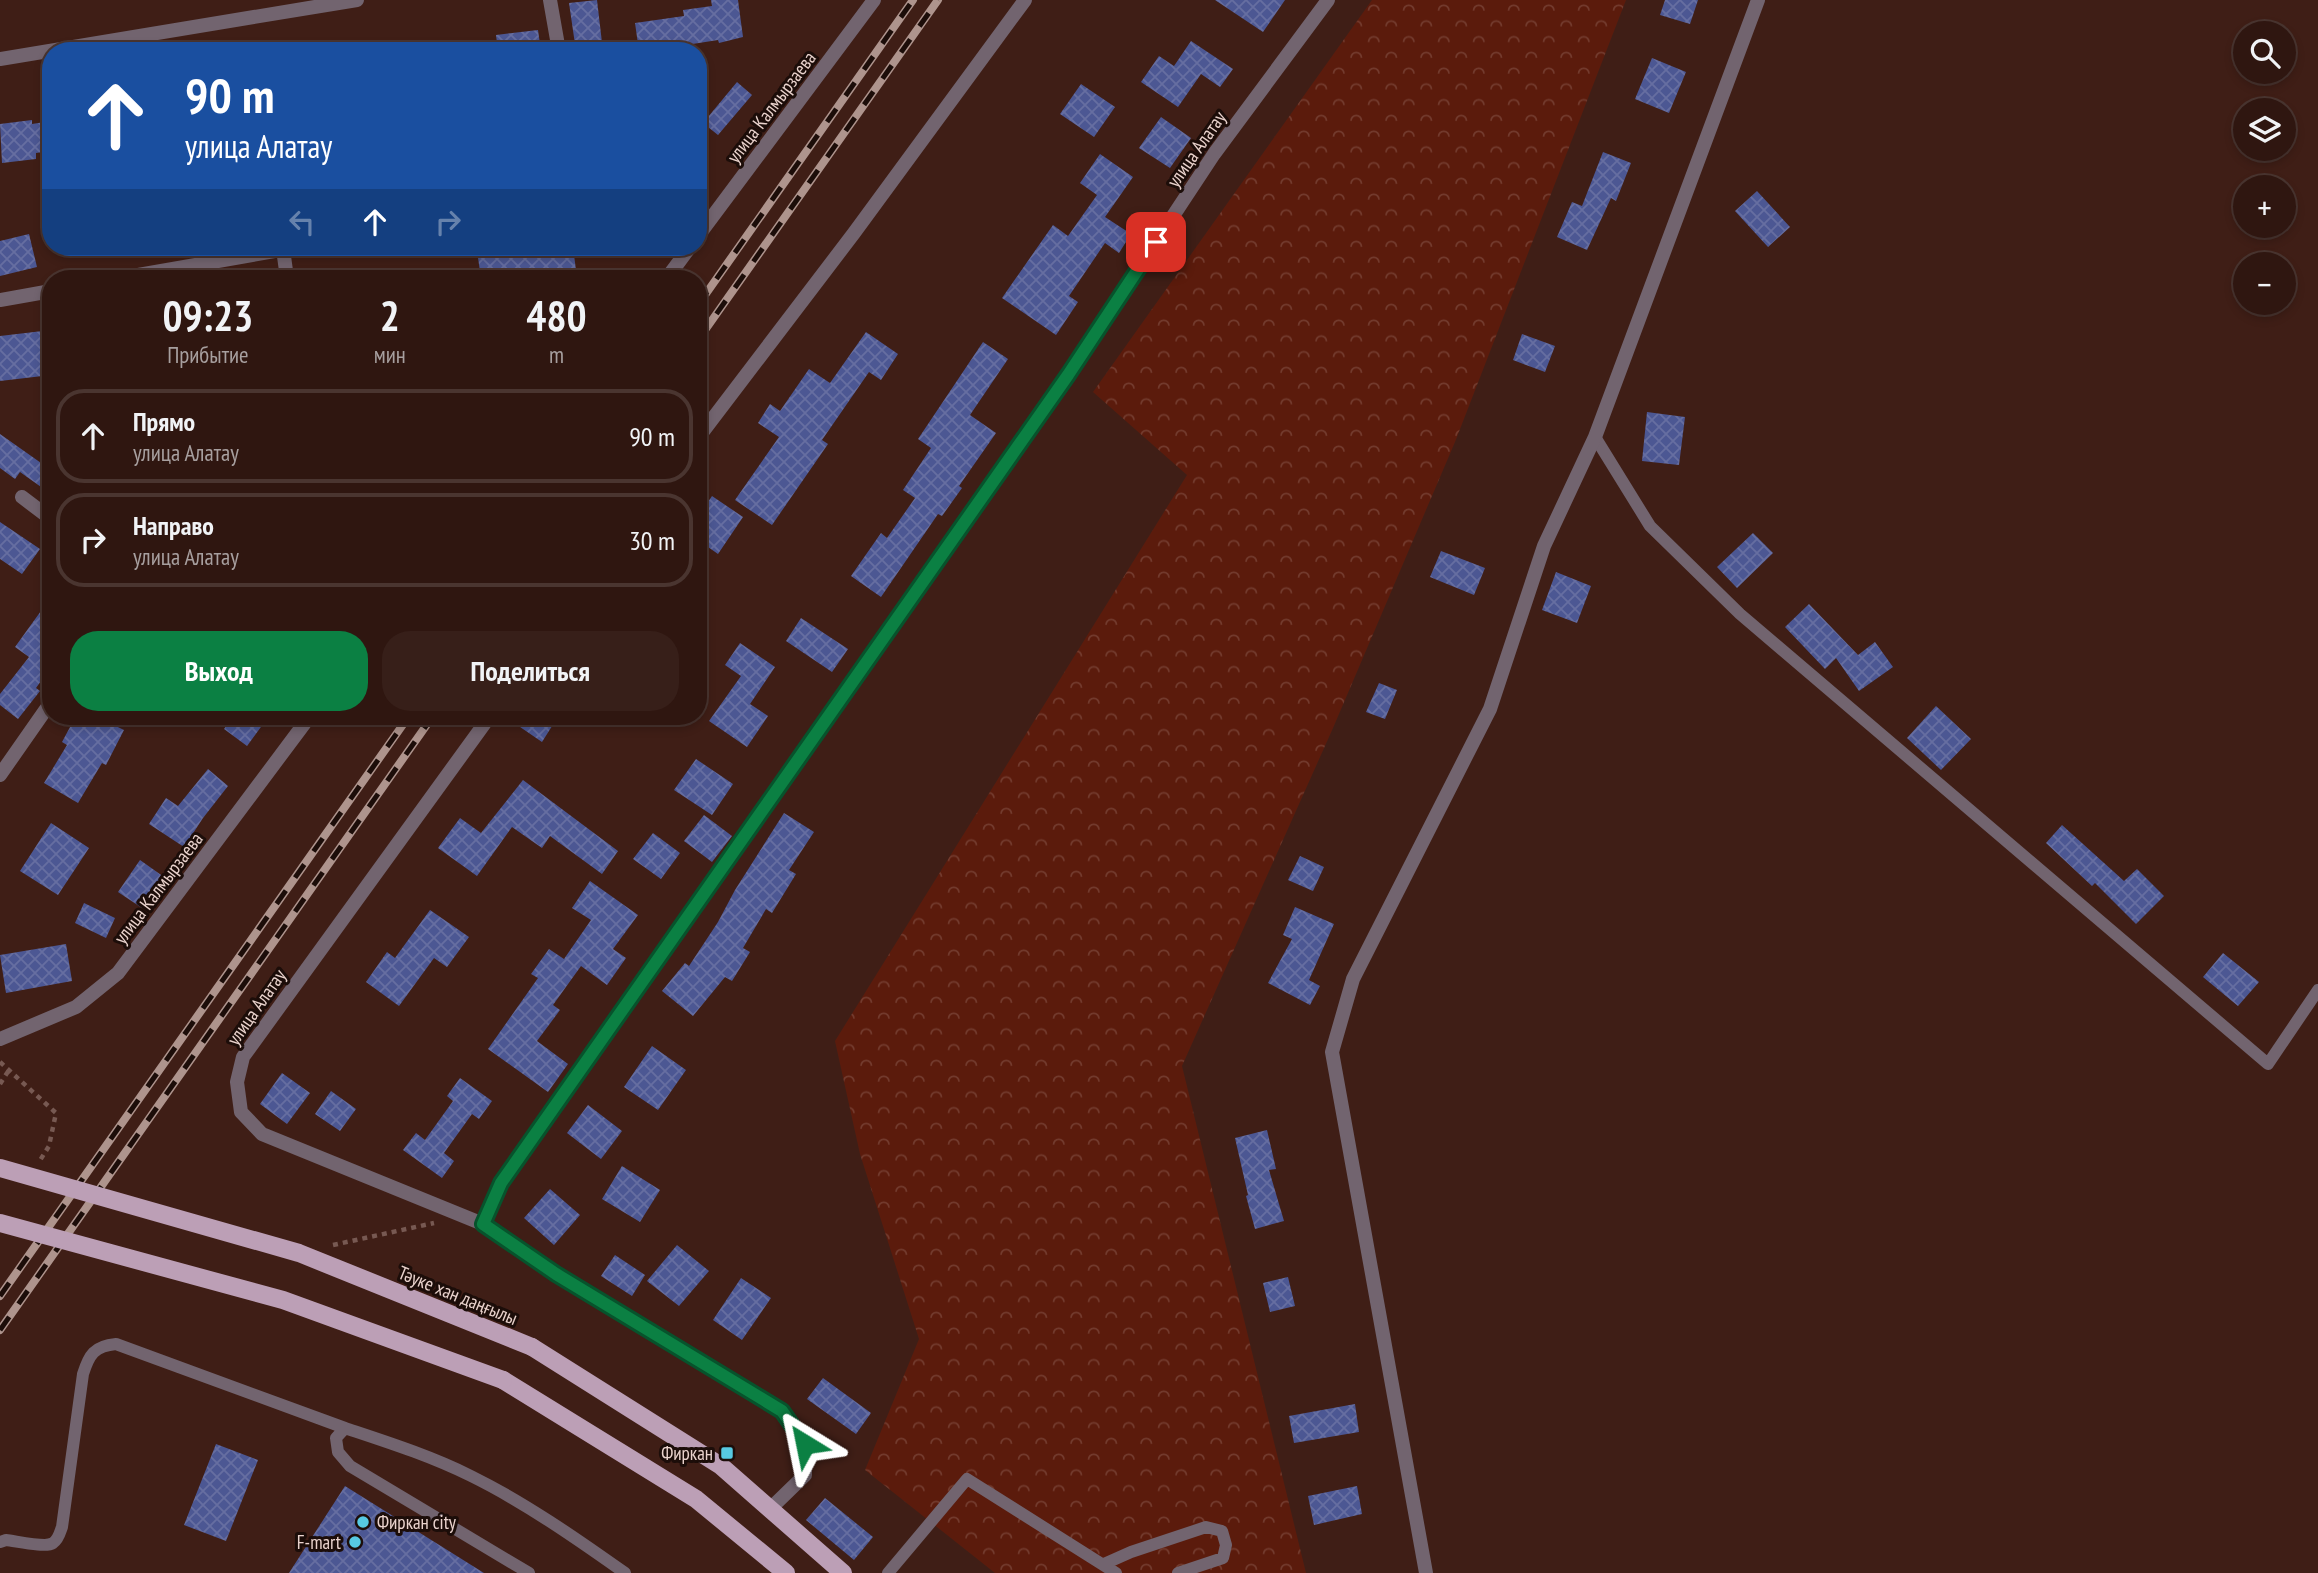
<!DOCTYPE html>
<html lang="ru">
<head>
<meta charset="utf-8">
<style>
  :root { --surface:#2f1610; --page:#371f19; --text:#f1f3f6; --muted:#a79f9f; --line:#4a3530; --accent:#0b8043 }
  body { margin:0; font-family:"PT Sans Narrow",sans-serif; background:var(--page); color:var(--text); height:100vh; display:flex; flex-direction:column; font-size:26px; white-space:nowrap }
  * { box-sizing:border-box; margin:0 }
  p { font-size:23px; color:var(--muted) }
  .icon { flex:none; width:38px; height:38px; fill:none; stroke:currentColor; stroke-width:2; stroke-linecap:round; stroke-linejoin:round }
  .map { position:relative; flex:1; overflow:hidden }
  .drawer { position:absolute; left:42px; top:270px; width:665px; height:455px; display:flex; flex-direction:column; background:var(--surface); border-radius:28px; box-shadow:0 4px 10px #0003,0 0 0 2px var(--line) }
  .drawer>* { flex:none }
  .guide { position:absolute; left:42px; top:42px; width:665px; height:214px; border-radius:28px; box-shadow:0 4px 10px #0003,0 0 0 2px var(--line); background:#1a4fa0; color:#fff; overflow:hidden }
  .fabs { position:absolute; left:2233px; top:21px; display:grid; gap:14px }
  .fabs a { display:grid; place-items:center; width:63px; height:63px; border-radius:50%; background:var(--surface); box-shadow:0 4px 10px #0003,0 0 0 2px var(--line); font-size:35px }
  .pin { position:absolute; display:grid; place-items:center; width:60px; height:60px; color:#fff; margin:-30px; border-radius:14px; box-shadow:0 4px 10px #0006 }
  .me { position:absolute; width:77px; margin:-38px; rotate:325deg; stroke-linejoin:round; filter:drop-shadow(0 0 5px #0008) }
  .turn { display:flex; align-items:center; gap:24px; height:147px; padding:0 28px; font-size:32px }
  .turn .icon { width:91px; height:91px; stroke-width:2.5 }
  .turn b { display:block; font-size:49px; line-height:60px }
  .lanes { display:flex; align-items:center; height:66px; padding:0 28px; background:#0003; justify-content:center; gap:35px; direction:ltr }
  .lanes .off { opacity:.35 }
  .eta { display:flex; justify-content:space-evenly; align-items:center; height:119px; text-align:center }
  .eta b { font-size:42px; font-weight:700; line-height:49px }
  .primary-button { display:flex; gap:14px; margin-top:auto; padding:14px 28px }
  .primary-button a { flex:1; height:80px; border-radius:28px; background:var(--accent); color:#fff; font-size:28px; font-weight:700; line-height:80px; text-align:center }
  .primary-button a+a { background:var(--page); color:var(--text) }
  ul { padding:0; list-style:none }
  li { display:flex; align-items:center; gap:21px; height:94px; margin:0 14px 10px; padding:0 14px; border:4px solid var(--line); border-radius:28px }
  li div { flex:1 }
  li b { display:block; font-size:26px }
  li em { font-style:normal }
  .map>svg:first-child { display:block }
  .park { fill:url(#park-crowns) }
  .building { fill:url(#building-cross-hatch) }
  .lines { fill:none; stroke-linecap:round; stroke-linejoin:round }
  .path { stroke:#775952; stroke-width:4.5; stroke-dasharray:5 5; stroke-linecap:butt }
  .service { stroke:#72646f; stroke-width:12 }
  .minor { stroke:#72646f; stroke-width:14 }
  .primary { stroke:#bc9fb6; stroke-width:18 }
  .rail-casing { stroke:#ae948d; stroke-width:8 }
  .rail { stroke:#1c0d09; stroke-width:5; stroke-dasharray:16; stroke-linecap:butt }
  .primary-bridge { stroke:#bc9fb6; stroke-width:18 }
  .route-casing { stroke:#07532c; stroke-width:18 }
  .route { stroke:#0b8043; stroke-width:12 }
  .poi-dot { fill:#57c9e2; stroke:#1c0d09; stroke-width:2.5 }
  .labels { text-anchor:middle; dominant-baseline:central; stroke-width:6; stroke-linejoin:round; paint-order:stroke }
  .street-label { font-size:19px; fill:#ead3cd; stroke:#1c0d09 }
  .poi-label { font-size:19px; fill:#ead3cd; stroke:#1c0d09; text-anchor:end }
</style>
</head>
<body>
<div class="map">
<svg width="2318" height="1573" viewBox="0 0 2318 1573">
  <defs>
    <pattern id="park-crowns" width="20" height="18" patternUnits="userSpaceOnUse" patternTransform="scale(1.75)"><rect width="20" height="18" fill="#5b1b0c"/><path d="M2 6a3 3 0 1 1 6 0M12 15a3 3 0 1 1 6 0" fill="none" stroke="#733b2e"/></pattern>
    <pattern id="building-cross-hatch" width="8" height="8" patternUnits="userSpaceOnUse" patternTransform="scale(1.75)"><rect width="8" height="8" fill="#4c5793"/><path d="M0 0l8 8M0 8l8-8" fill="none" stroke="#666ea1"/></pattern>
  </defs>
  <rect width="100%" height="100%" fill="#3f1e16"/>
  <path class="park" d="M 1372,0 L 1626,0 L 1455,442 L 1333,728 L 1182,1066 L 1306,1573 L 995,1573 L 865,1470 L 919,1339 L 860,1154 L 835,1041 L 1187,475 L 1093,392 Z"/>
  <path class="building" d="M 597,0 L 603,51 L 576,51 L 569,3 Z
    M 711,0 L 738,0 L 743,37 L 719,43 L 718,40 L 667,48 L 667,51 L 639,51 L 635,23 L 684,16 L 683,10 L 712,6 Z
    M 1215,0 L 1285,0 L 1263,32 Z
    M 1665,0 L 1698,0 L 1690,24 L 1660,15 Z
    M 538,30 L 541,51 L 498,51 L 496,35 Z
    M 1191,41 L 1233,69 L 1220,87 L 1201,74 L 1178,107 L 1141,82 L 1159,56 L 1174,66 Z
    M 1652,58 L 1686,72 L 1669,113 L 1635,99 Z
    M 737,82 L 752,95 L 718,135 L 703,123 Z
    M 1081,84 L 1115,107 L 1094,137 L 1060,114 Z
    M 1161,117 L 1191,138 L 1170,168 L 1139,148 Z
    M 32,120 L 32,124 L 51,121 L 51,151 L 36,153 L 36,159 L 2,163 L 0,124 Z
    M 1603,152 L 1631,163 L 1616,201 L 1611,198 L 1587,250 L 1557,237 L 1572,202 L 1582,206 Z
    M 1100,154 L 1133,177 L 1105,217 L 1131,234 L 1119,253 L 1105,243 L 1069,296 L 1078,302 L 1056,335 L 1002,298 L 1053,225 L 1068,236 L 1097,195 L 1080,183 Z
    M 1757,191 L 1790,227 L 1768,247 L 1735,211 Z
    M 29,234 L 37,267 L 0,276 L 0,241 Z
    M 504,247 L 511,247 L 512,251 L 542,247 L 573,247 L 577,278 L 481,278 L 477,251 Z
    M 51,330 L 51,375 L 0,381 L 0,336 Z
    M 866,332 L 898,354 L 881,380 L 869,372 L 822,440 L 828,444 L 772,525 L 735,500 L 779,437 L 758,423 L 770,404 L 780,411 L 809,369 L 830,383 Z
    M 1522,334 L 1555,346 L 1545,372 L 1513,360 Z
    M 983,342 L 1008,359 L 970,415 L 996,433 L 959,486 L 962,488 L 942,516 L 938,514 L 881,597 L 851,576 L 881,533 L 887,538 L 915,498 L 903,490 L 931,448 L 918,439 Z
    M 1647,412 L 1685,417 L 1679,465 L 1642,461 Z
    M 0,434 L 51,470 L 51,494 L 20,472 L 15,479 L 0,468 Z
    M 712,496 L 743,517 L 718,554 L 698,540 L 698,517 Z
    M 0,522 L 40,549 L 22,574 L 0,559 Z
    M 1753,533 L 1773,553 L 1737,588 L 1717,567 Z
    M 1441,551 L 1485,568 L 1474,595 L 1430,577 Z
    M 1556,572 L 1591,586 L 1577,623 L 1542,610 Z
    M 51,597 L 51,667 L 36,688 L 40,691 L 18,719 L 0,705 L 0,694 L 29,657 L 15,647 Z
    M 1809,604 L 1858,655 L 1875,642 L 1893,667 L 1859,691 L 1836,658 L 1825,669 L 1785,627 Z
    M 801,618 L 848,649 L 832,672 L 786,641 Z
    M 740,643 L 775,667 L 750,704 L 768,716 L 747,747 L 709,721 L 741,676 L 725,665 Z
    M 1379,683 L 1397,690 L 1385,719 L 1366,712 Z
    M 1936,706 L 1971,739 L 1941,770 L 1907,738 Z
    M 76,716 L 95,716 L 124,730 L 106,765 L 102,763 L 78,803 L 44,783 L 67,745 L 62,742 Z
    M 233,716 L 269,716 L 247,746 L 224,729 Z
    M 504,716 L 543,716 L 554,723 L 542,742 Z
    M 696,759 L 733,784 L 712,815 L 674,790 Z
    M 208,769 L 228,786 L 203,818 L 184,847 L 149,824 L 166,798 L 178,806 Z
    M 523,780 L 618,851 L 602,874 L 550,836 L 542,848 L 512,827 L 477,876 L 438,848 L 460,818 L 481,833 Z
    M 784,813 L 814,832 L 789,870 L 796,874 L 772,913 L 766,909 L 743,948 L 750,952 L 732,981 L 725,977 L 693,1016 L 662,991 L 685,963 L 689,966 L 718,922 L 735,890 Z
    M 704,815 L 732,836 L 712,862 L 684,841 Z
    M 51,823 L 89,848 L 58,895 L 20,871 Z
    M 2062,825 L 2124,881 L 2137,869 L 2164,896 L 2136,924 L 2095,883 L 2092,886 L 2046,843 Z
    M 653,833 L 680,853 L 661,879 L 633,859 Z
    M 1300,856 L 1324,867 L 1313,891 L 1288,880 Z
    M 140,860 L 164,877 L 142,908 L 118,892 Z
    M 590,881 L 638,915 L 613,949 L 626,958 L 607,985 L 581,966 L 553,1005 L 560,1010 L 537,1041 L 568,1064 L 548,1092 L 488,1049 L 538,978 L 531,974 L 549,949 L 564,959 L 591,920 L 572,908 Z
    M 84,903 L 115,918 L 106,938 L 75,923 Z
    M 1295,907 L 1334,924 L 1309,980 L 1320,986 L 1310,1005 L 1268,983 L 1292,939 L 1283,935 Z
    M 430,910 L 469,937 L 447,967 L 434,958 L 399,1006 L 366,982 L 387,952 L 395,958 Z
    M 66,944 L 72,981 L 6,993 L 0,955 Z
    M 2223,953 L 2259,982 L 2238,1006 L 2203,977 Z
    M 652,1046 L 686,1070 L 658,1110 L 624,1087 Z
    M 282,1073 L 310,1093 L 287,1124 L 260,1104 Z
    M 460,1078 L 492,1101 L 479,1119 L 472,1114 L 444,1153 L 454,1161 L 442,1178 L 403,1150 L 416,1133 L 425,1140 L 453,1101 L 447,1096 Z
    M 331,1091 L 356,1109 L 340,1131 L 315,1114 Z
    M 588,1105 L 622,1131 L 601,1159 L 567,1133 Z
    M 1267,1130 L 1276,1169 L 1269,1170 L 1284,1221 L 1255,1229 L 1246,1196 L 1248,1195 L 1235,1138 Z
    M 622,1166 L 660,1190 L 640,1222 L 602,1199 Z
    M 550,1189 L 580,1215 L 554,1245 L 524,1218 Z
    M 677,1245 L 709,1271 L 679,1306 L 647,1281 Z
    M 615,1255 L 645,1275 L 632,1296 L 601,1276 Z
    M 1288,1277 L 1295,1306 L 1270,1312 L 1263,1283 Z
    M 741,1278 L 771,1298 L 742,1340 L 713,1320 Z
    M 823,1378 L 871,1413 L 856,1434 L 807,1399 Z
    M 1355,1404 L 1359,1432 L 1294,1443 L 1289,1416 Z
    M 216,1444 L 258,1460 L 226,1541 L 184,1525 Z
    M 345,1486 L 484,1573 L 289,1573 Z
    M 1357,1486 L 1362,1514 L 1314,1525 L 1308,1496 Z
    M 825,1498 L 873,1537 L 854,1560 L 806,1520 Z"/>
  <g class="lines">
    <path class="path" d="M 0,1062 L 56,1113 L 49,1146 L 39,1162
      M 0,1084 L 9,1070
      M 333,1245 L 434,1223"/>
    <path class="service" d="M 1595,437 L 1650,526 L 1740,614 L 2268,1064 L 2318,990
      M 345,1428 C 387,1442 431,1456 471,1476 C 524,1502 577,1539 625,1573
      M 0,1542 L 6,1540 C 16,1541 46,1548 53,1543 C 59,1539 60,1532 62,1527 L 83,1374 C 89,1355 94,1346 116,1344 L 345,1428 L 336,1438 L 338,1452 L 350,1466 L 529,1573
      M 1104,1564 L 1131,1552 L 1206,1527 L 1222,1531 L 1226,1545 L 1223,1558 L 1178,1573
      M 888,1573 L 967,1479 L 1116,1573"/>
    <path class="minor" d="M 550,0 L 559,51
      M 0,59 L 357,0
      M 698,236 L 874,0
      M 283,249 L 287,278
      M 121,278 L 298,247
      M 667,278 L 690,247
      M 0,300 L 51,291
      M 698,438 L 854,233 L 1025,0
      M 22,497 L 51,519
      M 0,775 L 51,702
      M 0,1039 L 76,1007 L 118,973 L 310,716
      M 483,1224 L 262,1134 L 241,1112 L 237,1082 L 243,1057 L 490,716
      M 770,1509 L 805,1475 L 805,1444 L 782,1411 L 556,1274 L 483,1224 L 501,1183 L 1068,375 L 1214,154 L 1328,0
      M 1426,1573 L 1332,1052 L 1353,979 L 1490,709 L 1544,546 L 1595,437 L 1758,0"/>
    <path class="primary" d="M 532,1347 L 721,1466 L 843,1573
      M 503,1380 L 696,1499 L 786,1573"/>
    <g class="rail-casing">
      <path id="rail" d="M 698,305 L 913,0
        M 698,340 L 938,0
        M 0,1296 L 409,716
        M 0,1330 L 433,716"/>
    </g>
    <use href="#rail" class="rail"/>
    <path class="primary-bridge" d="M 0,1168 L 299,1253 L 532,1347
      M 0,1223 L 283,1300 L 503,1380"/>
  </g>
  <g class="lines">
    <g class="route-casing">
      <path id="route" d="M 805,1444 L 782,1411 L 556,1274 L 483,1224 L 501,1183 L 1068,375 L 1156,242"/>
    </g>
    <use href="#route" class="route"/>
  </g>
  <g class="poi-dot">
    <rect x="720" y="1446" width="14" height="14" rx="3.5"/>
    <circle cx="363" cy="1522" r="7"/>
    <circle cx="355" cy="1542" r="7"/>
  </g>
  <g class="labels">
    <g class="street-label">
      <text transform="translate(771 107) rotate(-53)">улица Калмырзаева</text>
      <text transform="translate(1196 149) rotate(-55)">улица Алатау</text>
      <text transform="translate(158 888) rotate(-53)">улица Калмырзаева</text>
      <text transform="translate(256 1007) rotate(-55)">улица Алатау</text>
      <text transform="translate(458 1295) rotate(22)">Тәуке хан даңғылы</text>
    </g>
    <g class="poi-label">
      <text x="713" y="1453">Фиркан</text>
      <text x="377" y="1522" text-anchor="start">Фиркан city</text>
      <text x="341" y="1542">F-mart</text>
    </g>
  </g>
</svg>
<div class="fabs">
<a><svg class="icon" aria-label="search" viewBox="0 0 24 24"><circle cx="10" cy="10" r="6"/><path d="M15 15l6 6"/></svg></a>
<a><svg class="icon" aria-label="layers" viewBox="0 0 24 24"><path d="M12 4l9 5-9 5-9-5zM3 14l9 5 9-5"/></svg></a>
<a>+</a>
<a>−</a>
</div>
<div class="pin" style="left:1156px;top:242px;background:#d93025"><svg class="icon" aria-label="arrive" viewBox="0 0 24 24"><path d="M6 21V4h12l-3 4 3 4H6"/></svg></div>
<svg class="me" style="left:805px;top:1444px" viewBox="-20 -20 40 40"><path d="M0-17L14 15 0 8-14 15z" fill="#0b8043" stroke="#fff" stroke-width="4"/></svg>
<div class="guide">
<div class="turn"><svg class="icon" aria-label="ahead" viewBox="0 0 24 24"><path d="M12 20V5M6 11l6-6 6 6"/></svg><div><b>90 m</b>улица Алатау</div></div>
<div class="lanes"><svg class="icon off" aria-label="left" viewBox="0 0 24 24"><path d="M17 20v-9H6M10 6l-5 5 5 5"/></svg><svg class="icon" aria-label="ahead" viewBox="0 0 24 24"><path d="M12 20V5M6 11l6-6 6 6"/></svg><svg class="icon off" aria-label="right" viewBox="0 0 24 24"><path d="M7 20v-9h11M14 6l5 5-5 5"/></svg></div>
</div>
<section class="drawer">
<div class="eta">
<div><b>09:23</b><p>Прибытие</p></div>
<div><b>2</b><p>мин</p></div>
<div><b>480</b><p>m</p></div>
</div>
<ul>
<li><svg class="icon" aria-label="ahead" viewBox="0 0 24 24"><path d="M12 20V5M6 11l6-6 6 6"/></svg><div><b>Прямо</b><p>улица Алатау</p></div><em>90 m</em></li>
<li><svg class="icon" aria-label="right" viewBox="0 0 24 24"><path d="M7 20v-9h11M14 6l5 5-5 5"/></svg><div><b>Направо</b><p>улица Алатау</p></div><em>30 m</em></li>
</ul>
<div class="primary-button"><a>Выход</a><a>Поделиться</a></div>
</section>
</div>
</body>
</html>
